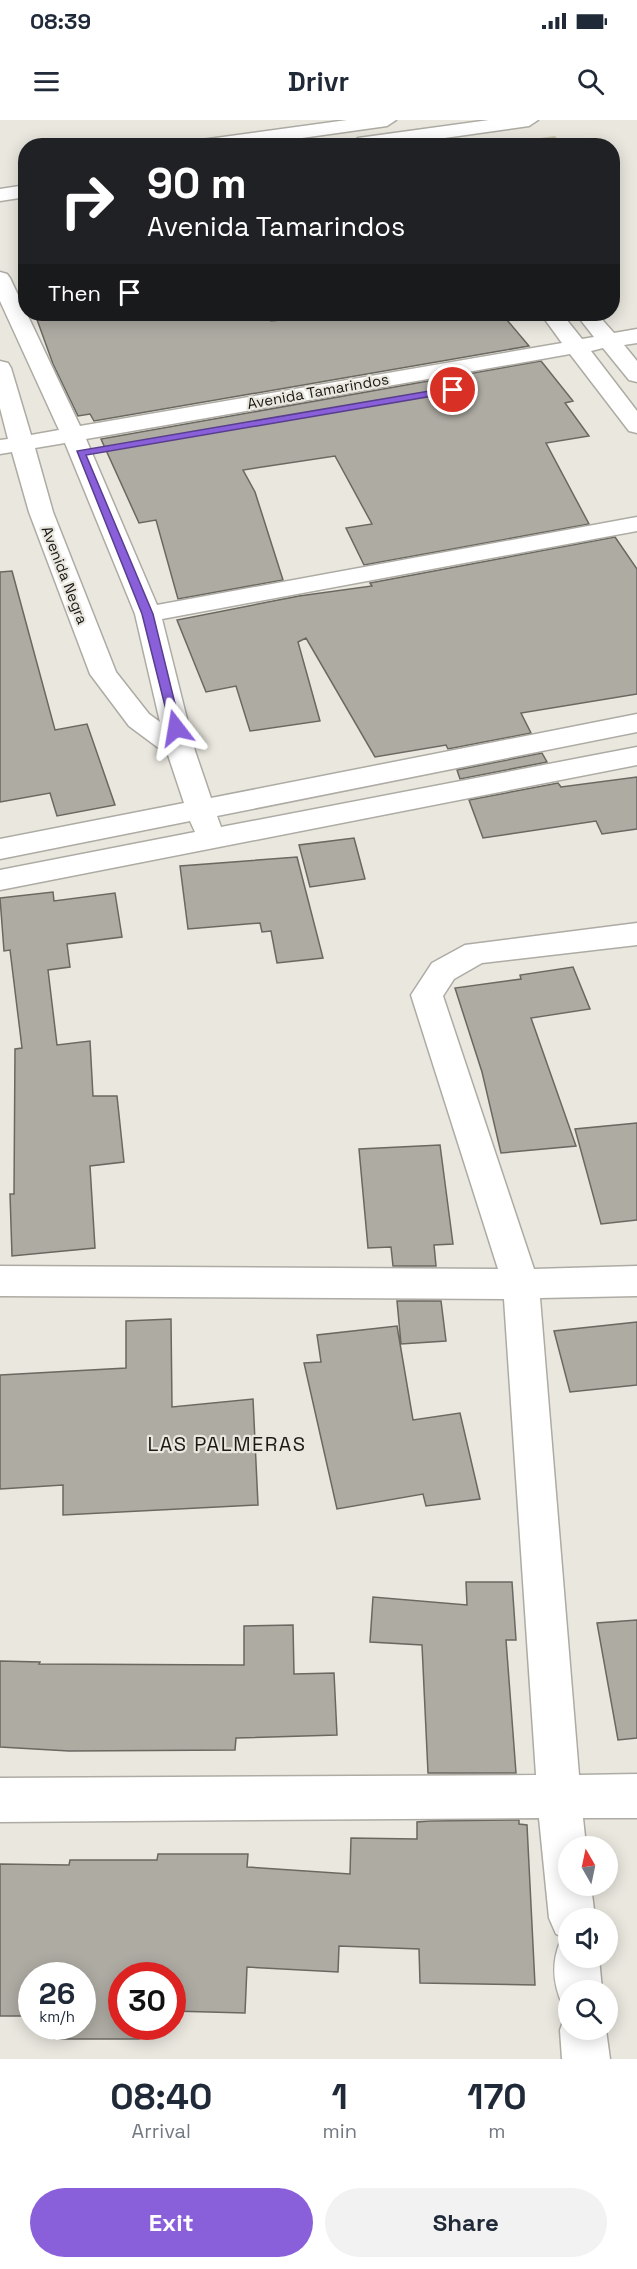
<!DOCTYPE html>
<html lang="en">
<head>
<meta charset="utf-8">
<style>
  :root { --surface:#fff; --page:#f2f2f3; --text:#1f2937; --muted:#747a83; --accent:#8960da }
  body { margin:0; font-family:"Space Grotesk",sans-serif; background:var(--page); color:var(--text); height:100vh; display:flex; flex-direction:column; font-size:22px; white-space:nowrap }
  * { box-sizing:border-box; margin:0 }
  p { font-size:20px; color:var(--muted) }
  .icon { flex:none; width:33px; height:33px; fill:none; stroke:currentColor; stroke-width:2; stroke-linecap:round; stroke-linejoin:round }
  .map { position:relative; height:1939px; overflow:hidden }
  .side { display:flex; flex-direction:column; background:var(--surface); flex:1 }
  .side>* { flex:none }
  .hud { position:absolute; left:18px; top:18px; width:602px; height:183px; border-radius:24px; box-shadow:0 3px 15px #0003; background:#202124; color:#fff; overflow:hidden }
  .needle { width:39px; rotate:351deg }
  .buttons { position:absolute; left:558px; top:1716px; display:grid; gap:12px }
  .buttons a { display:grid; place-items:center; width:60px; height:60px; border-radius:50%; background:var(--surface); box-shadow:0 3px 15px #0003; font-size:30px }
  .speed { position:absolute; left:18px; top:1842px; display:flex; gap:12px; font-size:30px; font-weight:700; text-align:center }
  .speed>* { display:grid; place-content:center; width:78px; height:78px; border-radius:50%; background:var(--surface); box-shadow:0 3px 15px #0003; line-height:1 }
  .speed small { font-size:15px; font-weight:400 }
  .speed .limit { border:9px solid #d22; background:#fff; color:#111 }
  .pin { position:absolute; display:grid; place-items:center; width:51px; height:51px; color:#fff; margin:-26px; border:3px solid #fff; border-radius:50%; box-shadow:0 2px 6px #0007 }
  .me { position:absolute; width:66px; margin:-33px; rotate:346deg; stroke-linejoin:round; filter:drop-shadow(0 0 4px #0008) }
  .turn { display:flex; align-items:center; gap:21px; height:126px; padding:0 30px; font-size:27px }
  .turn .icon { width:78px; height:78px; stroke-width:2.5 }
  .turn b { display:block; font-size:42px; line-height:51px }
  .then { display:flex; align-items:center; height:57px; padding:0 30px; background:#0003; gap:12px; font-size:22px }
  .eta { display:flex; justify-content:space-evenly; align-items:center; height:102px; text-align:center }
  .eta b { font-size:36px; font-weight:700; line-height:42px }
  .action { display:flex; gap:12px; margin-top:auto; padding:12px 30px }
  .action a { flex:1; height:69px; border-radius:36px; background:var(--accent); color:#fff; font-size:24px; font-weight:700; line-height:69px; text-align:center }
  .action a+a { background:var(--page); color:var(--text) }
  .status { display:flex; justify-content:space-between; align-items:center; height:42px; padding:0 30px; background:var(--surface); direction:ltr }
  .status svg { height:16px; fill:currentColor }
  header { display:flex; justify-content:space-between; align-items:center; height:78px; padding:0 30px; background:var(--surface); font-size:27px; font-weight:700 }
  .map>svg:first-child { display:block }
  .green { fill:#c9c4ad }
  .building { fill:#adaba2; stroke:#6a6861; stroke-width:1.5 }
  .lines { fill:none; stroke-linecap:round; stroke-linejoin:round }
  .minor-casing { stroke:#adaba3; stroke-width:3 }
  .minor { fill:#fff; fill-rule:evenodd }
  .route { fill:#8960da; stroke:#593e8e; stroke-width:1.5 }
  .labels { text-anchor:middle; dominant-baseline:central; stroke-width:4.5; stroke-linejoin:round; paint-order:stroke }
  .far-street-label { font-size:15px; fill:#1a1916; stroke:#e9e7de }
  .neighbourhood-label { font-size:20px; letter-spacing:1.5px; fill:#1a1916; stroke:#e9e7de }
</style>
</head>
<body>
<div class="status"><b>08:39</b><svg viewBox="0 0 49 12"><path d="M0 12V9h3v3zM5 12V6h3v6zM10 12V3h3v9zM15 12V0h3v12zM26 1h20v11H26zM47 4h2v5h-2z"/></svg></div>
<header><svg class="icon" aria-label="menu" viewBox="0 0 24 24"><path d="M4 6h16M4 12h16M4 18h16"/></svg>Drivr<svg class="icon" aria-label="search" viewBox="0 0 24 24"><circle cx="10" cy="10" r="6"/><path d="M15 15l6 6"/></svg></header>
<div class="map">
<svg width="637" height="1939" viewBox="0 0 637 1939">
  <rect width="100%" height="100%" fill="#e9e7de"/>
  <path class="green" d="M 555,16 L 563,25 L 488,25 Z"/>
  <path class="building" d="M 35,194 L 267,194 L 271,201 L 340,194 L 418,194 L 421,199 L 451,194 L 502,194 L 529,226 L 94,301 L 90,294 L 78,296 L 53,244 Z
    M 541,241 L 573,281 L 565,283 L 589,316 L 546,323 L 589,404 L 364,445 L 346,408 L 372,404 L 335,336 L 243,350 L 255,372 L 283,460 L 178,479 L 156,400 L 139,403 L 101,319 Z
    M 615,417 L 637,449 L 637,574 L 521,593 L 531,613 L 448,629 L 446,625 L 375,637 L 306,518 L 298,522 L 320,601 L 250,611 L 236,566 L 206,572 L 177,500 L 299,476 L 372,466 L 370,463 Z
    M 12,451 L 55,610 L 87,604 L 115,685 L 57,696 L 50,673 L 0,682 L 0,452 Z
    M 542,633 L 547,642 L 460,659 L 457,650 Z
    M 637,657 L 637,709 L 602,714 L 596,701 L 483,718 L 469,680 L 558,663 L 561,667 Z
    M 354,718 L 365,759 L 310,767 L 299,725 Z
    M 297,737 L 323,838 L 277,843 L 271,811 L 262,812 L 260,803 L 188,809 L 180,746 Z
    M 53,772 L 54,781 L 115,773 L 122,817 L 67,824 L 70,847 L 48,850 L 57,925 L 90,921 L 93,976 L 117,976 L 124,1042 L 90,1046 L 95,1128 L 12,1136 L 10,1074 L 14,1074 L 15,929 L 22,928 L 10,830 L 4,831 L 0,778 Z
    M 573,847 L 590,889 L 531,898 L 576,1026 L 501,1033 L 482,952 L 455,868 L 521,859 L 520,855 Z
    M 637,1003 L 637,1100 L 601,1104 L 575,1009 Z
    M 440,1025 L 453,1124 L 434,1125 L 436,1146 L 393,1146 L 391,1127 L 368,1128 L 359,1029 Z
    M 397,1181 L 441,1181 L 446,1221 L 401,1224 Z
    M 171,1199 L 172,1287 L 253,1279 L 258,1385 L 63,1395 L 63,1365 L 0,1369 L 0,1255 L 126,1248 L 126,1201 Z
    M 637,1202 L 637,1265 L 570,1272 L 554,1211 Z
    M 397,1206 L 413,1300 L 460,1293 L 480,1379 L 426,1386 L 423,1374 L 337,1389 L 304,1243 L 321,1242 L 317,1215 Z
    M 466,1462 L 512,1462 L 516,1520 L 506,1520 L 516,1653 L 428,1653 L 422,1525 L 370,1522 L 373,1477 L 467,1485 Z
    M 637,1500 L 637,1618 L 618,1620 L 597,1503 Z
    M 293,1505 L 294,1554 L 334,1553 L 337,1615 L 236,1618 L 235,1630 L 69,1631 L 0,1627 L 0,1541 L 40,1542 L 39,1544 L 244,1545 L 244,1506 Z
    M 519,1700 L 519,1704 L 527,1705 L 535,1865 L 420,1863 L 419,1829 L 339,1826 L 338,1852 L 247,1847 L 245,1893 L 172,1891 L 172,1856 L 122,1856 L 122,1906 L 140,1906 L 139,1919 L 54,1919 L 55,1906 L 82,1906 L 82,1856 L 32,1856 L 32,1896 L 0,1896 L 0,1744 L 69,1745 L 70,1740 L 157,1740 L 158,1734 L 248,1734 L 247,1747 L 350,1754 L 351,1718 L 417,1719 L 417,1702 L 430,1701 Z"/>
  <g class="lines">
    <g class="minor-casing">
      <path id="minor" d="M 347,0 L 396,0 L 387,6 L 245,26 L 192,26 L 201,20 Z
        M 489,0 L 538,0 L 529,6 L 388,26 L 349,24 L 358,18 Z
        M 26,65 L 26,77 L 0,81 L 0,69 Z
        M 0,152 L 7,154 L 10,158 L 80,306 L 562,223 L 541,194 L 562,194 L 582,219 L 594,217 L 576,194 L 597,194 L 614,213 L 637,209 L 637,223 L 624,225 L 637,241 L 637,262 L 629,260 L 603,228 L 591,231 L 637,291 L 637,313 L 629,311 L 570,234 L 86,319 L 157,485 L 637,397 L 637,411 L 162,499 L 195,631 L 211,678 L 637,594 L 637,612 L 217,696 L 221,707 L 637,627 L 637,645 L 0,770 L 0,750 L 195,712 L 190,701 L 0,739 L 0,719 L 184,683 L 168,635 L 129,606 L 90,554 L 29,392 L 12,332 L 0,334 L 0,320 L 8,319 L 0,288 L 0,241 L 8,243 L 11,248 L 31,315 L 59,310 L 0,181 ZM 65,323 L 135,494 L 160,602 L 149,594 L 116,552 L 53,392 L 35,328 Z
        M 637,803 L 637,825 L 482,843 L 454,859 L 443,876 L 534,1149 L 637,1146 L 637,1176 L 540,1178 L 579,1655 L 637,1654 L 637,1698 L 583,1698 L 586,1726 L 568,1726 L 568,1766 L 591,1766 L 595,1798 L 568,1798 L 568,1838 L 599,1838 L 602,1870 L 568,1870 L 568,1889 L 563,1886 C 553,1864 551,1844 560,1822 L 567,1819 L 556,1814 L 549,1798 L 539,1698 L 0,1702 L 0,1658 L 536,1655 L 504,1179 L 0,1176 L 0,1146 L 498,1149 L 411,875 L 432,843 L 465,825 Z
        M 566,1893 L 568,1893 L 568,1910 L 606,1910 L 610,1939 L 562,1939 L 560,1910 Z"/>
    </g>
    <use href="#minor" class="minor"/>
  </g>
  <path class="route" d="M 453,267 L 456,268 L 456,272 L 86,335 L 153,494 L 181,608 L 171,610 L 142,494 L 77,331 Z"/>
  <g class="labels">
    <g class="far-street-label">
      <text transform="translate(318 271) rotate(-10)">Avenida Tamarindos</text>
      <text transform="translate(65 455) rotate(69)">Avenida Negra</text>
    </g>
    <g class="neighbourhood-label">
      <text x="227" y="1324">LAS PALMERAS</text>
    </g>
  </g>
</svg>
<div class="buttons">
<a><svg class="needle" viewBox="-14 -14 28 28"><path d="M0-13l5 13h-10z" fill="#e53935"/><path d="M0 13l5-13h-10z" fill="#747a83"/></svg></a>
<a><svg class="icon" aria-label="sound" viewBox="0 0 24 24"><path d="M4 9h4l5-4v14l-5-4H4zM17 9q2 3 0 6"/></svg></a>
<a><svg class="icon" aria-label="search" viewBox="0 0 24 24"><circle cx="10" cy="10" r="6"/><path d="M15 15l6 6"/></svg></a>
</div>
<div class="speed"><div>26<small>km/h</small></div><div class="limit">30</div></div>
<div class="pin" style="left:453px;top:270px;background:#d93025"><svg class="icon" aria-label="arrive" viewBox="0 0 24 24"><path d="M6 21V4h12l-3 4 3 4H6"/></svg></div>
<svg class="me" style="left:176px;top:608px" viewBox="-20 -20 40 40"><path d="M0-17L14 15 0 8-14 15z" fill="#8960da" stroke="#fff" stroke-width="4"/></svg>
<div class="hud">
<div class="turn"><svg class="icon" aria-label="right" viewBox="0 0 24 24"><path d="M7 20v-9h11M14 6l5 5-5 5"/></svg><div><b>90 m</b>Avenida Tamarindos</div></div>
<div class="then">Then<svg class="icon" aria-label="arrive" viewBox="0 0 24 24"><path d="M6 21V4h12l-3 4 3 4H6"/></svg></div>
</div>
</div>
<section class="side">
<div class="eta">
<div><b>08:40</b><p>Arrival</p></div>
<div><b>1</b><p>min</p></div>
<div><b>170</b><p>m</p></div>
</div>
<div class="action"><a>Exit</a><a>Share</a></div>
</section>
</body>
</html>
